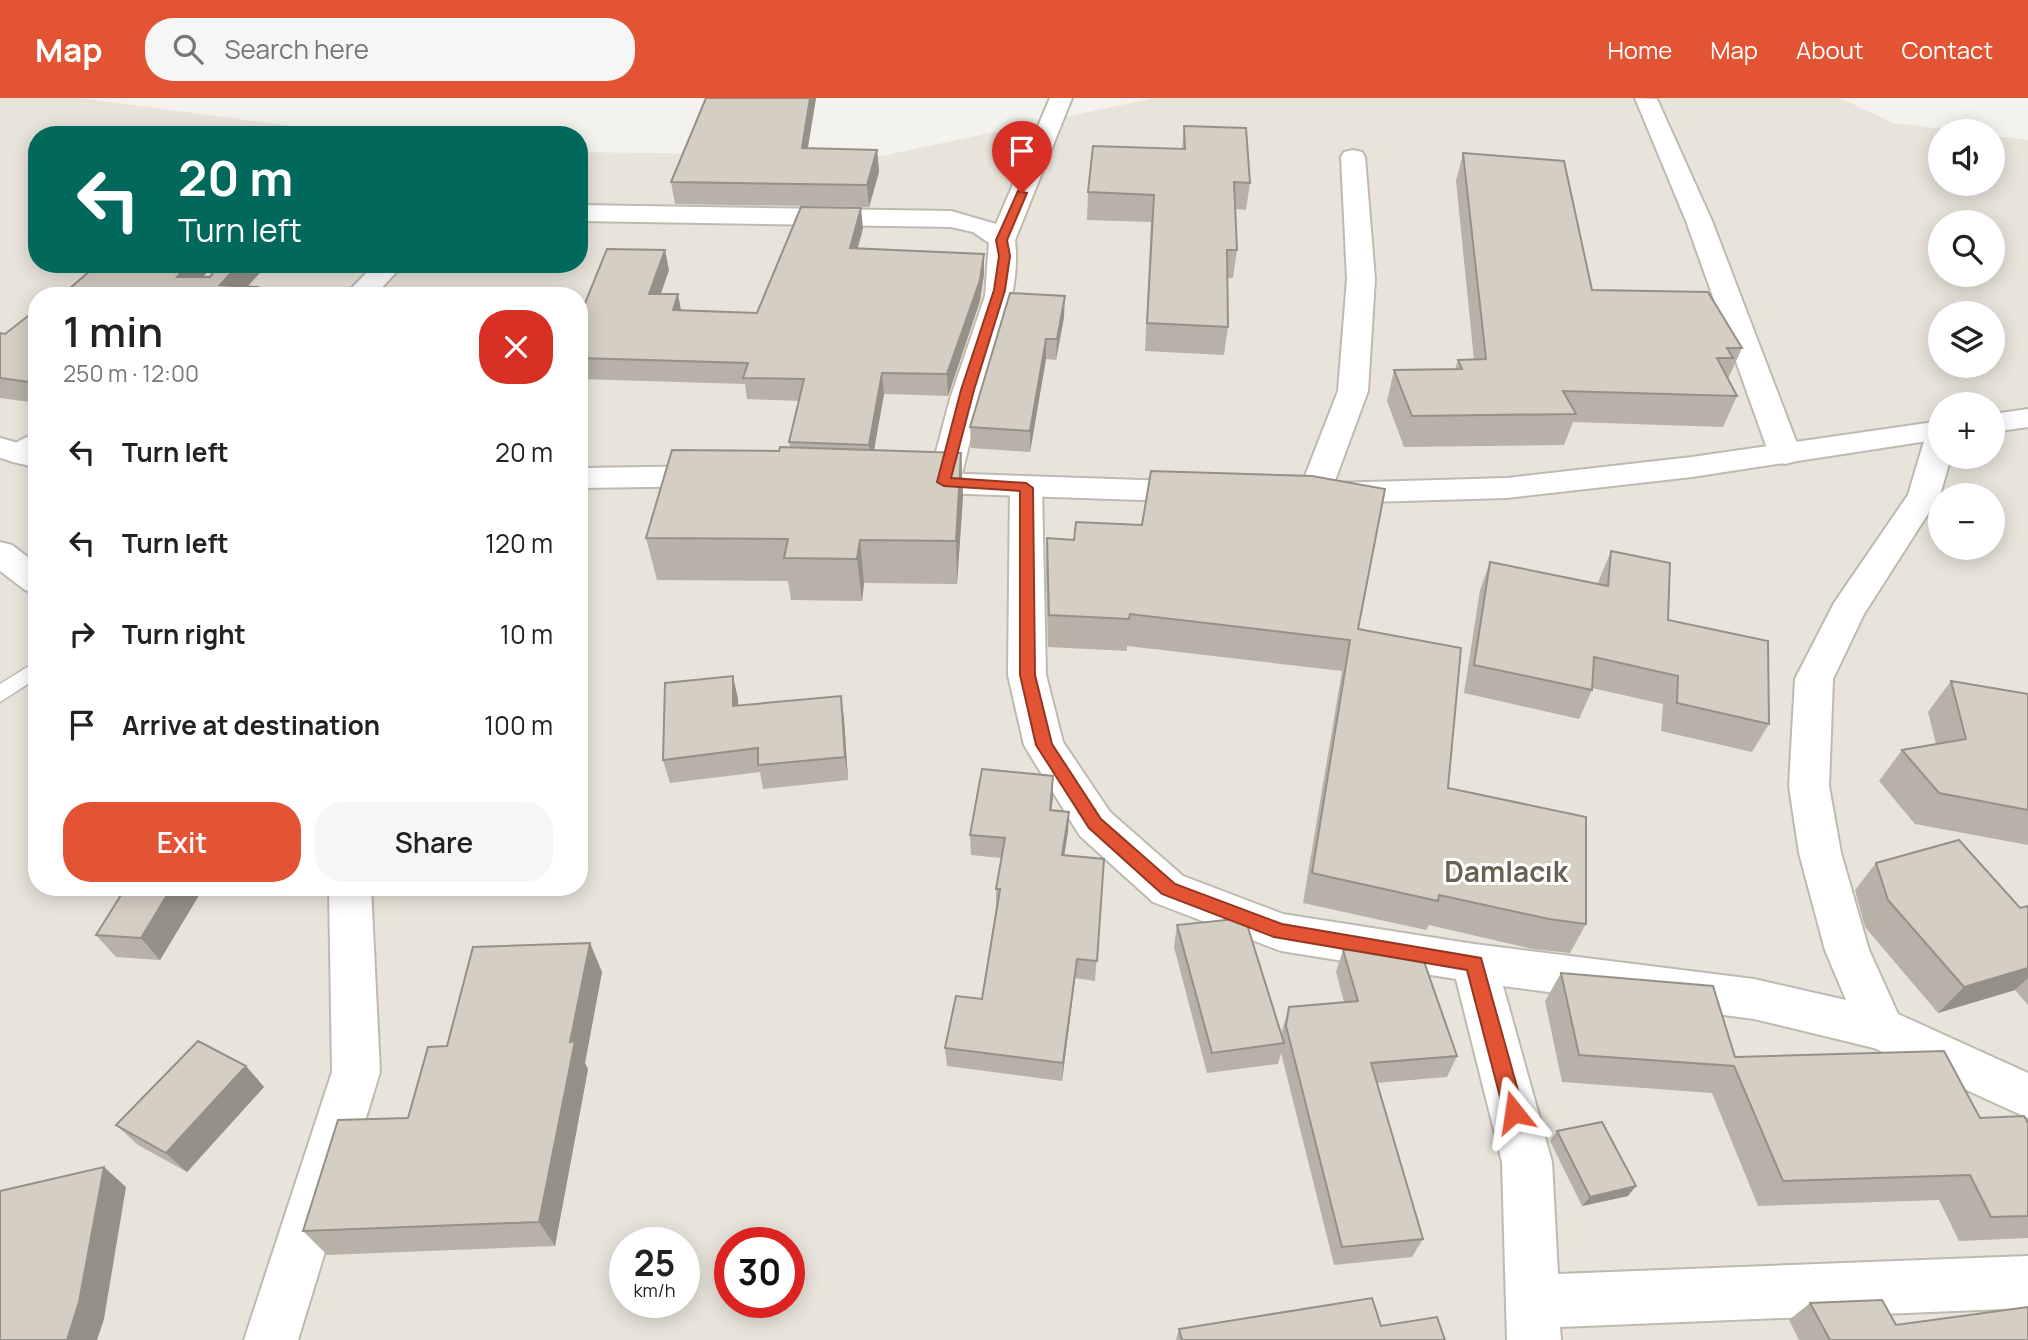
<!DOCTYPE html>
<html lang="en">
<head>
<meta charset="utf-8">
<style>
  :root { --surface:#fff; --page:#f6f6f6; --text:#222; --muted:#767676; --accent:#e35435 }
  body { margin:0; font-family:Manrope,sans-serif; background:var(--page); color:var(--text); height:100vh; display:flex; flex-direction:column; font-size:26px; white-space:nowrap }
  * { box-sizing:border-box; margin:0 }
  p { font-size:23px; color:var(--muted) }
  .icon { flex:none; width:38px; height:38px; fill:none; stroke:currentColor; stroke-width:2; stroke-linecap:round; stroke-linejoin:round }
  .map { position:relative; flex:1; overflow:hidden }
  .drawer { position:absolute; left:28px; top:189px; width:560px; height:609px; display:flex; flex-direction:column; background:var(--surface); border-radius:28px; box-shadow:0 4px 18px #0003 }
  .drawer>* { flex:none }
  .hud { position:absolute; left:28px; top:28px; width:560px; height:147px; border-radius:28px; box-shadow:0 4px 18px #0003; background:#00695c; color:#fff; overflow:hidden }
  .controls { position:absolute; left:1928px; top:21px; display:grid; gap:14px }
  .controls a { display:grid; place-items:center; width:77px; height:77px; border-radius:50%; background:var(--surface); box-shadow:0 4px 18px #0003; font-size:35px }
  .speed { position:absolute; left:609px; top:1129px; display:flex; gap:14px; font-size:35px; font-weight:700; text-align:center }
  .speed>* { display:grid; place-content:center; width:91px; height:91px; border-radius:50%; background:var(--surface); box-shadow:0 4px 18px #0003; line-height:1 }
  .speed small { font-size:18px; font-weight:400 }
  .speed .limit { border:10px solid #d22; background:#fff; color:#111 }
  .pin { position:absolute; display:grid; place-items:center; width:60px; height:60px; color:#fff; margin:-72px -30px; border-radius:50% 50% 50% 0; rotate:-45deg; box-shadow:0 0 7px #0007 }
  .pin .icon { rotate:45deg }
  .me { position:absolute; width:77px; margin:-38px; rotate:345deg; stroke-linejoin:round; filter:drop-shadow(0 0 5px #0008) }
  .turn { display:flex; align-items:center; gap:24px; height:147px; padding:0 35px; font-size:32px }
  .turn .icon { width:91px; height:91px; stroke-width:2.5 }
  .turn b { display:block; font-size:49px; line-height:60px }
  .round { display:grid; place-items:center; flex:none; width:74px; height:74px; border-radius:28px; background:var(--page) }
  .summary { display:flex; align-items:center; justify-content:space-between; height:119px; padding:0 35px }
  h1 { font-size:42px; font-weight:600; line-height:52px }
  .cta { display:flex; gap:14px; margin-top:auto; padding:14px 35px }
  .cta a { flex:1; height:80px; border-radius:28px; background:var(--accent); color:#fff; font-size:28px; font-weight:600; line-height:80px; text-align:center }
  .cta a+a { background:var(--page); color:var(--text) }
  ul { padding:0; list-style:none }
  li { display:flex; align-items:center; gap:21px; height:91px; padding:0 35px }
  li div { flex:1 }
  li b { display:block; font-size:26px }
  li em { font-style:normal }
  header { display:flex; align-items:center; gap:42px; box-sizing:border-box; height:98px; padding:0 35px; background:var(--accent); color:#fff }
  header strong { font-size:33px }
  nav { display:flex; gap:38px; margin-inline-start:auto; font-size:24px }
  .search { width:490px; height:63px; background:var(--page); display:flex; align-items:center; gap:18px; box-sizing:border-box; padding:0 24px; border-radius:28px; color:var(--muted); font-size:26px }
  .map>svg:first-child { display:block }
  .residential { fill:#e8e4db; fill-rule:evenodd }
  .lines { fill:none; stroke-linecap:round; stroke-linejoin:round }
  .service-casing { stroke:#bfbab0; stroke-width:3 }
  .minor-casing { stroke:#bfbab0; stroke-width:4 }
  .tertiary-casing { stroke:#bfbab0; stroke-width:4 }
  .service { fill:#fff; fill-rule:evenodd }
  .minor { fill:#fff; fill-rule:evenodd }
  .tertiary { fill:#fff; fill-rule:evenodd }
  .wall { fill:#b7b1a8 }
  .shaded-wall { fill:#959088 }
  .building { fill:#d5cec3; stroke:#959088; stroke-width:2 }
  .route { fill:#e35435; stroke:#943722; stroke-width:2 }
  .labels { text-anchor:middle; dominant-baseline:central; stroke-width:6; stroke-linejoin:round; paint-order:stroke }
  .quarter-label { font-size:28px; font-weight:bold; fill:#6a6153; stroke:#fff }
</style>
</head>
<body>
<header>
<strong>Map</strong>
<div class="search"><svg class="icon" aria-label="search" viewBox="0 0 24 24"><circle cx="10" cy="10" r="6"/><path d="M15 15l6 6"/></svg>Search here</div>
<nav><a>Home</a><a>Map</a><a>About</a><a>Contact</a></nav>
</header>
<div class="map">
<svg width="2028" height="1242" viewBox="0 0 2028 1242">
  <rect width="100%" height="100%" fill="#f4f2ec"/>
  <path class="residential" d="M 0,0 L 79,0 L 361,37 L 37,37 L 37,166 L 579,166 L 579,54 L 882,58 L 1154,0 L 1840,0 L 1893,25 L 1959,33 L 1941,33 L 1941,86 L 1993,86 L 1993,38 L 2028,42 L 2028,1242 L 0,1242 ZM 1941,124 L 1993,124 L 1993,177 L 1941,177 ZM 37,198 L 579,198 L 579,789 L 37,789 ZM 1941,215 L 1993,215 L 1993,268 L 1941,268 ZM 1941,306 L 1993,306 L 1993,359 L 1941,359 ZM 1941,397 L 1993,397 L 1993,450 L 1941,450 ZM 625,1144 L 684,1144 L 684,1204 L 625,1204 ZM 730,1144 L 789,1144 L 789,1204 L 730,1204 Z"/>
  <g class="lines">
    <g class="service-casing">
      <path id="service" d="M 37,563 L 37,580 L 0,604 L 0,586 Z"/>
    </g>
    <g class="minor-casing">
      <path id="minor" d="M 1050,0 L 1072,0 L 1015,142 C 1021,194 999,240 984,289 C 975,320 968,352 960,384 L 955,391 L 944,394 L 933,391 L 928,384 L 950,301 L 985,198 L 989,145 L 973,134 L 951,129 L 579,123 L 579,107 L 951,113 L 996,126 Z
        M 1635,0 L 1657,1 L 1712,123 L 1801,356 L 1796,363 L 1785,366 L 1774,363 L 1769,356 L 1686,123 Z
        M 1353,52 L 1362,54 L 1365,59 L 1375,181 L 1368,293 L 1330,396 L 1326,403 L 1314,406 L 1302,403 L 1298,396 L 1338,293 L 1347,181 L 1341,59 L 1344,54 Z
        M 375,166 L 404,166 L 374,198 L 344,198 Z
        M 1941,331 L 1941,359 L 1951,359 L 1940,397 L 1864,516 L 1833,581 L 1829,688 L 1841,755 L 1869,852 L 1898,916 L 2028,975 L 2028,1020 L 1874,950 L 1754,921 L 1503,888 L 1552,1064 L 1558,1176 L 2028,1158 L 2028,1210 L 1560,1229 L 1561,1242 L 1507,1242 L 1502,1064 L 1456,881 L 1281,853 L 1265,847 L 1153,804 L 1080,738 L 1030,657 L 1024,647 L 1008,577 L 1010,390 L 1014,383 L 1026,380 L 1038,383 L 1042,390 L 1046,577 L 1063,644 L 1110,714 L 1183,778 L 1283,816 L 1474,846 L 1754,881 L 1846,902 L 1825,852 L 1799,755 L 1789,688 L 1795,581 L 1834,505 L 1908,397 L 1925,340 L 1930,333 Z
        M 37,336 L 37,360 L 21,366 L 10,363 L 5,356 C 13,345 24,339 37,336 Z
        M 0,444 L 12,447 L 37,466 L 37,496 L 25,492 L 0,473 Z
        M 329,789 L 371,789 L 380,974 L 298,1242 L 244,1242 L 332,974 Z"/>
    </g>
    <g class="tertiary-casing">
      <path id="tertiary" d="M 2028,311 L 2028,329 L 1993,334 L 1993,316 Z
        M 1941,323 L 1941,341 L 1692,379 L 1507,400 L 1333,405 L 1321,402 L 1317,395 L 1321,388 L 1333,385 L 1507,380 L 1692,359 Z
        M 0,340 L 37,350 L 37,370 L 0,360 Z
        M 717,368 L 728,371 L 733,378 L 728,385 L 717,388 L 579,390 L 579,370 Z
        M 910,374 L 1200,384 L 1212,387 L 1216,394 L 1212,401 L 1200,404 L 910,394 L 899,391 L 894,384 L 899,377 Z"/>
    </g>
    <use href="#service" class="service"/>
    <use href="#minor" class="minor"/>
    <use href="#tertiary" class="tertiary"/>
  </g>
  <path class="wall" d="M 706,0 L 816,0 L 808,50 L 877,52 L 879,74 L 869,109 L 675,106 L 671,84 Z
    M 1184,28 L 1250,85 L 1246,112 L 1235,111 L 1237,152 L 1233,180 L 1228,180 L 1228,229 L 1224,257 L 1145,253 L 1151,124 L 1087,122 L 1088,94 L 1182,51 Z
    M 1463,55 L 1592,192 L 1742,250 L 1728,281 L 1737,298 L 1723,329 L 1573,324 L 1564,347 L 1404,349 L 1387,303 L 1394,272 L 1455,271 L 1458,262 L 1474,262 L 1456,83 Z
    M 863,130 L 858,150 L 984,156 L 984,176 L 980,203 L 948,298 L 884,296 L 874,352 L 961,355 L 963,398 L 957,486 L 864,485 L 862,503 L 791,502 L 788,483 L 657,482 L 646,440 L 779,353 L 790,349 L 789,344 L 799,303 L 747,301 L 745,286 L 579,281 L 579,220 L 669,172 L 661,196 L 681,213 L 757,215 Z
    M 37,211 L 37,305 L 0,300 L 0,235 L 5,236 Z
    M 1064,219 L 1056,262 L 1046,261 L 1030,354 L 971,350 L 970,329 Z
    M 1047,440 L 1358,531 L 1448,690 L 1586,826 L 1570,855 L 1533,851 L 1429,827 L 1426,832 L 1303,805 L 1342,573 L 1127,548 L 1127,553 L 1048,549 L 1046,472 Z
    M 1611,453 L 1668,522 L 1769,626 L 1752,654 L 1661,633 L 1663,606 L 1592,590 L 1592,592 L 1579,621 L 1464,595 L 1480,492 L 1490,464 L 1598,486 L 1599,482 Z
    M 1951,583 L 2028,596 L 2028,747 L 1915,726 L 1879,683 L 1902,652 L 1936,646 L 1928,614 Z
    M 841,598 L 844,621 L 848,682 L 763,691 L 760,674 L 670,685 L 663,662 L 738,601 L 738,608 Z
    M 1053,678 L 1051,712 L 1069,714 L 1068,734 L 1064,757 L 1104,761 L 1095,883 L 1075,880 L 1062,983 L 947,968 L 945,950 L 982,901 L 996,810 L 996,791 L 1001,760 L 971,757 L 970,737 Z
    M 1876,765 L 2020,810 L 2028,808 L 2028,907 L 2015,892 L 1938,915 L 1865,829 L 1855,792 Z
    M 126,789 L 204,789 L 160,862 L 116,859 L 96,837 Z
    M 468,789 L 504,789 L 503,792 Z
    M 1177,827 L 1281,936 L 1289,909 L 1344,904 L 1336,874 L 1343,852 L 1457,958 L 1447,979 L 1376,985 L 1423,1141 L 1412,1159 L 1334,1167 L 1281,955 L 1278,966 L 1207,975 L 1174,849 Z
    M 590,845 L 602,874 L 585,965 L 588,971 L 555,1148 L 327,1157 L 303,1133 L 408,1020 L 447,948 Z
    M 1561,875 L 1735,959 L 1980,1020 L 2028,1025 L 2028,1140 L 1959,1143 L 1939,1102 L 1758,1108 L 1712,995 L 1562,984 L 1545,903 Z
    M 246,968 L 264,989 L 187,1074 L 138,1047 L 116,1027 Z
    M 1557,1033 L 1628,1098 L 1582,1108 L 1550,1043 Z
    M 1810,1205 L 1896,1227 L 2028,1242 L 1799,1242 L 1789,1222 Z
    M 1381,1228 L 1445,1242 L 1176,1242 L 1179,1231 Z"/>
  <path class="shaded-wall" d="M 810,0 L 816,0 L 804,72 L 802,50 Z
    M 877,52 L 879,74 L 869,109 L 867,87 Z
    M 861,110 L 863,130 L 852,171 L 850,150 Z
    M 665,152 L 669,172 L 653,217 L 649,196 Z
    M 984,156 L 984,176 L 980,203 L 948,298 L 947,276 Z
    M 187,166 L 213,166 L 189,198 L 177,179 Z
    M 239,166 L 268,166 L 239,198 L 220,187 Z
    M 257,189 L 260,198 L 249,198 Z
    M 678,196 L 682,217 L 673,212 Z
    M 1065,198 L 1064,219 L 1056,262 L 1057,241 Z
    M 1046,241 L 1046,261 L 1030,354 L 1030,333 Z
    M 882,275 L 884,296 L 871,369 L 869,347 Z
    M 961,355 L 963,398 L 957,486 L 956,443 Z
    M 860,442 L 864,485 L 862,503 L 857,461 Z
    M 733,578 L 738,601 L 739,632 L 733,608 Z
    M 841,598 L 844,621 L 848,682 L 845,659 Z
    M 1053,678 L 1053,699 L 1049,732 L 1050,712 Z
    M 1069,714 L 1068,734 L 1061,777 L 1062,757 Z
    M 172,789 L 204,789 L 160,862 L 141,840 Z
    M 590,845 L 602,874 L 585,965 L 588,971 L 555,1148 L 539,1124 L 570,944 Z
    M 1077,861 L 1075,880 L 1062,983 L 1063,965 Z
    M 2028,870 L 2028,880 L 2015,892 L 1938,915 L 1964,889 Z
    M 246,968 L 264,989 L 187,1074 L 166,1055 Z
    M 104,1069 L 126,1089 L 104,1221 L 97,1242 L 67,1242 Z
    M 1636,1088 L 1628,1098 L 1582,1108 L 1590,1099 Z"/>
  <path class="building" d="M 706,0 L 810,0 L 802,50 L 877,52 L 867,87 L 671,84 Z
    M 1184,28 L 1246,30 L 1250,85 L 1234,84 L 1237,152 L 1227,152 L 1228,229 L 1147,225 L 1154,97 L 1088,94 L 1093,48 L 1185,51 Z
    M 1463,55 L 1564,63 L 1592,192 L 1708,194 L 1742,250 L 1727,250 L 1733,260 L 1717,260 L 1737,298 L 1563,293 L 1576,316 L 1412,318 L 1394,272 L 1462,271 L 1458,262 L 1486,261 Z
    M 801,109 L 861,110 L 850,150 L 984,156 L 980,182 L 947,276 L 882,275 L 869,347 L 789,344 L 804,281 L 743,280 L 748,265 L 579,260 L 579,220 L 607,151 L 665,152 L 649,196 L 678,196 L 673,212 L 757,215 Z
    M 98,166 L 187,166 L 177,179 L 210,179 L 219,166 L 239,166 L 220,187 L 257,189 L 249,198 L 53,198 L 55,197 L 62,197 Z
    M 1010,195 L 1065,198 L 1057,241 L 1046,241 L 1030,333 L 970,329 Z
    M 37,211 L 37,285 L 0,280 L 0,235 L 5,236 Z
    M 780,349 L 961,355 L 956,443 L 860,442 L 857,461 L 784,460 L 788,441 L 646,440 L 672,352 L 779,353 Z
    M 1151,373 L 1312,378 L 1385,391 L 1358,531 L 1461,550 L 1448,690 L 1586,719 L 1586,826 L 1549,821 L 1439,797 L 1438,803 L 1312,775 L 1350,542 L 1130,516 L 1129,521 L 1049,517 L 1047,440 L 1074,442 L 1076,424 L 1142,427 Z
    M 1611,453 L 1670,465 L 1668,522 L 1768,543 L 1769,626 L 1677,605 L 1678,578 L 1594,559 L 1592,592 L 1474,567 L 1490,464 L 1608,488 Z
    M 733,578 L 733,608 L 841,598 L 845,659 L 758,667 L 758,650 L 663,662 L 665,585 Z
    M 1951,583 L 2028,596 L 2028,712 L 1939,695 L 1902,652 L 1966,641 Z
    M 982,671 L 1053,678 L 1050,712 L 1069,714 L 1062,757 L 1104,761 L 1097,863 L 1077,861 L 1063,965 L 945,950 L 956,898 L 982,901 L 1000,791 L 996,791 L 1005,740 L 970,737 Z
    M 1959,742 L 2020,810 L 2028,808 L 2028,870 L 1964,889 L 1888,802 L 1876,765 Z
    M 126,789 L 172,789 L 141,840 L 96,837 Z
    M 1245,820 L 1284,945 L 1212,955 L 1177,827 Z
    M 590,845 L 570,944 L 575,943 L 539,1124 L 303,1133 L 338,1022 L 408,1020 L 428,949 L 447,948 L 473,849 Z
    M 1383,849 L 1421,855 L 1457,958 L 1371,965 L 1423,1141 L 1342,1149 L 1286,928 L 1289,909 L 1358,903 L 1343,852 Z
    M 1561,875 L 1713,888 L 1735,959 L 1944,953 L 1980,1020 L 2024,1018 L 2028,1025 L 2028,1118 L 1991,1119 L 1970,1077 L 1783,1083 L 1734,968 L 1579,957 Z
    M 198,943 L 246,968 L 166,1055 L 116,1027 Z
    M 1602,1024 L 1636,1088 L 1590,1099 L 1557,1033 Z
    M 104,1069 L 79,1204 L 67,1242 L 0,1242 L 0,1093 Z
    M 1372,1200 L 1381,1228 L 1437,1219 L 1445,1242 L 1182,1242 L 1179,1231 Z
    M 1882,1202 L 1896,1227 L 2028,1209 L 2028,1242 L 1830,1242 L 1810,1205 Z"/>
  <path class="route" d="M 1018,93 L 1027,95 L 1007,142 L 1010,158 L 1005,192 L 974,292 L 951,380 L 1026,385 L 1033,390 L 1035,577 L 1052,646 L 1101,721 L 1175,786 L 1282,826 L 1481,860 L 1524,1014 L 1521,1021 L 1514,1024 L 1507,1021 L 1504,1014 L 1467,872 L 1274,839 L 1162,796 L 1089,730 L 1036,647 L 1020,577 L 1020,393 L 944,388 L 937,384 L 961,292 L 994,192 L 999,158 L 996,142 Z"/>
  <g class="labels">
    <g class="quarter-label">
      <text x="1506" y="773">Damlacık</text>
    </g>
  </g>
</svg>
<div class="controls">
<a><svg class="icon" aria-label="sound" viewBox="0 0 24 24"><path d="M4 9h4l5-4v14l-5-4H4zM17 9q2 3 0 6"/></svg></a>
<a><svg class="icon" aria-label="search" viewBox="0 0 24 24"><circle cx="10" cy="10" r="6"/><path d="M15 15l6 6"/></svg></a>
<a><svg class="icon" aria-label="layers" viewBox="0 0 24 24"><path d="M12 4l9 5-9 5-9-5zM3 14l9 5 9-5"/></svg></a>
<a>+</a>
<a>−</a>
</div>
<div class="speed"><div>25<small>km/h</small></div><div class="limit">30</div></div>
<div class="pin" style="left:1022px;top:95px;background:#d93025"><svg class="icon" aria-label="arrive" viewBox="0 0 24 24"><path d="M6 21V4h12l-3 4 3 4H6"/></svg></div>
<svg class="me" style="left:1514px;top:1014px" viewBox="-20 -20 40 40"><path d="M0-17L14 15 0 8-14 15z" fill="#e35435" stroke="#fff" stroke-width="4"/></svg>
<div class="hud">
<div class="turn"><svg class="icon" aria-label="left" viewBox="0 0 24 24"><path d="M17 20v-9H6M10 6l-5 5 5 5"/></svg><div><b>20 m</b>Turn left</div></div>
</div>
<section class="drawer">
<div class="summary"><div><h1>1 min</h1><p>250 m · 12:00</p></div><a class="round" style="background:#d93025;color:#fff"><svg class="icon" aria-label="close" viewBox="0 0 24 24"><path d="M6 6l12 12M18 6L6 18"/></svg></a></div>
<ul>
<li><svg class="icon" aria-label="left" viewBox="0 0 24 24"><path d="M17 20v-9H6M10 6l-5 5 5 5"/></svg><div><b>Turn left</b></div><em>20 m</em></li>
<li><svg class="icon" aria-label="left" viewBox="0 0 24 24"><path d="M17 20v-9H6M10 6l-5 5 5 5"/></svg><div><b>Turn left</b></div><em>120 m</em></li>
<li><svg class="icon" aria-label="right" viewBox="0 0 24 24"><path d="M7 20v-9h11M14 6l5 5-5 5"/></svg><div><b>Turn right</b></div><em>10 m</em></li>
<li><svg class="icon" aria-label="arrive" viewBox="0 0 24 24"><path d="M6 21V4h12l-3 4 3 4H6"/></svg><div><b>Arrive at destination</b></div><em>100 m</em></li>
</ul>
<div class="cta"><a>Exit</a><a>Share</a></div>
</section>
</div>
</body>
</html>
